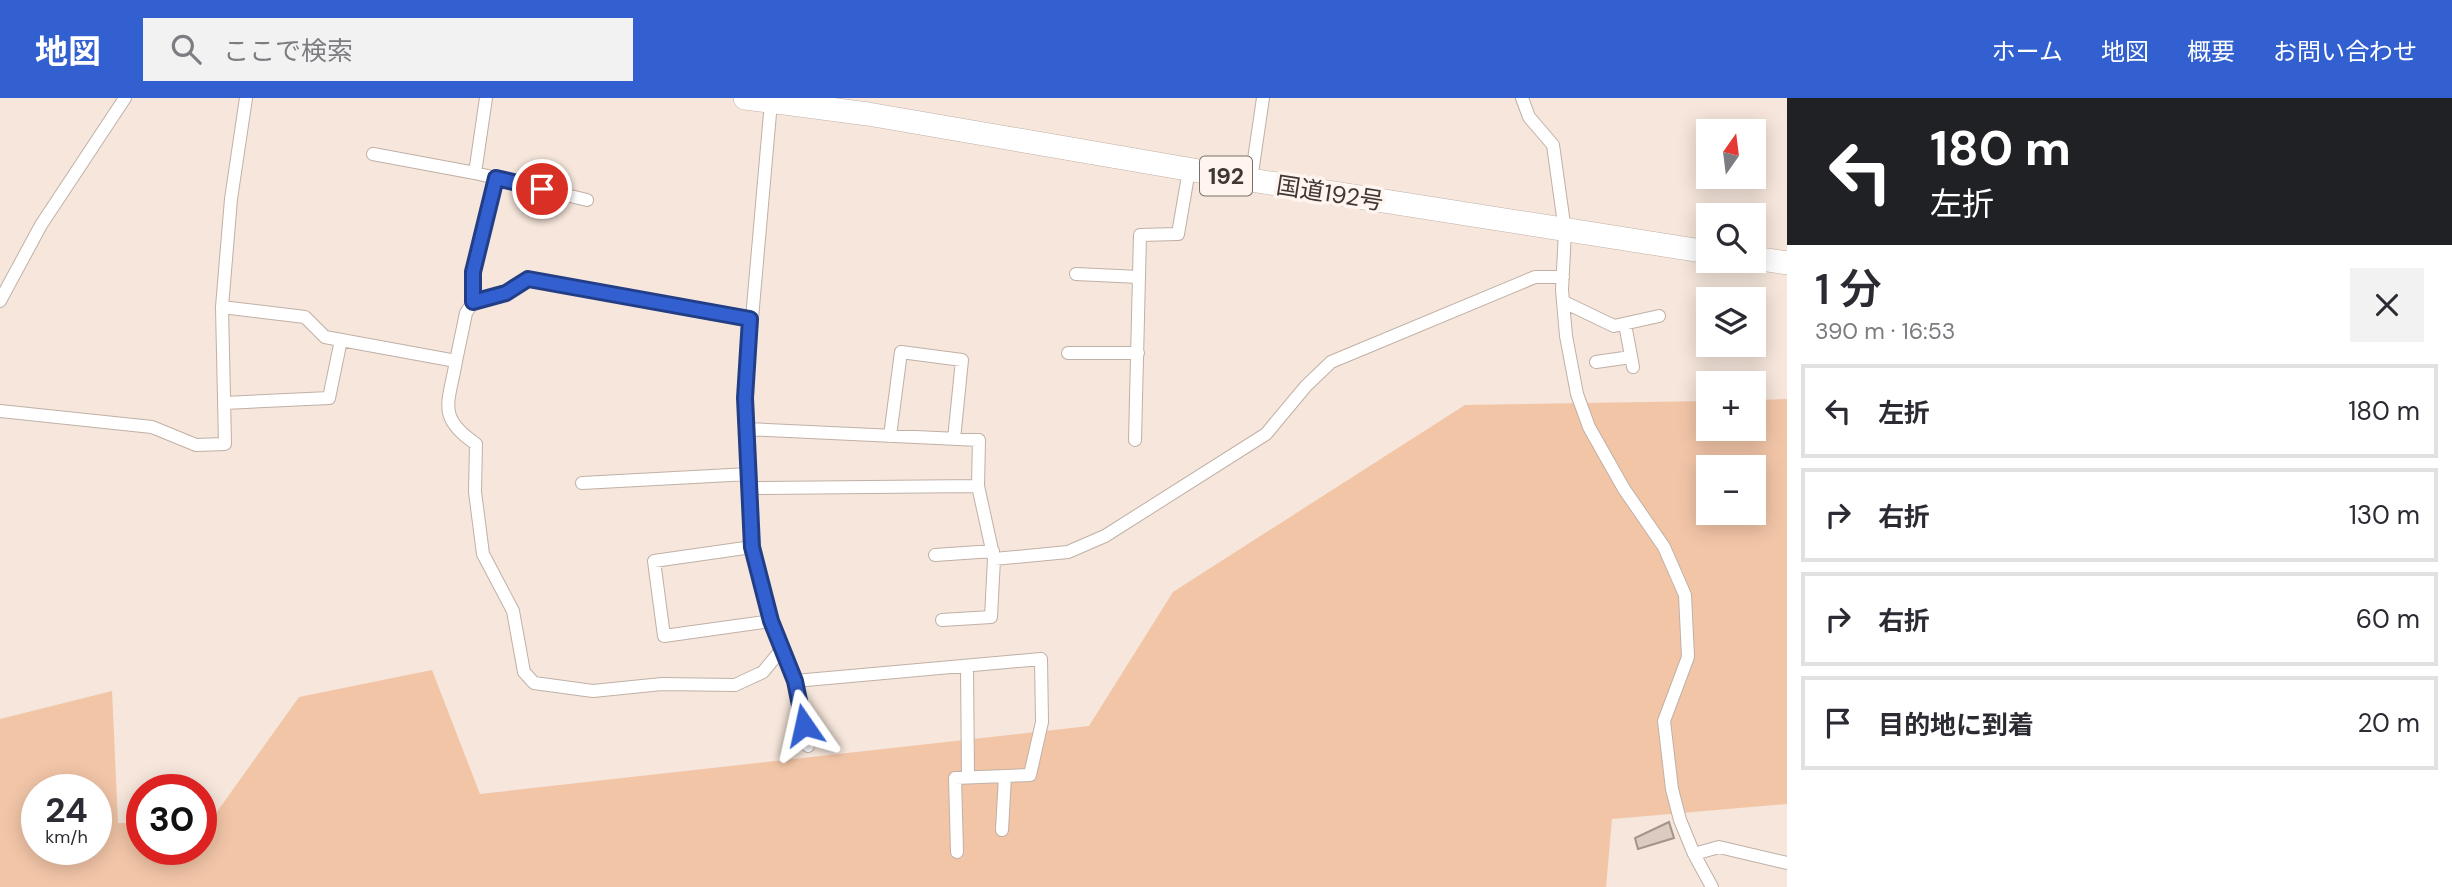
<!DOCTYPE html>
<html lang="ja">
<head>
<meta charset="utf-8">
<style>
  :root { --surface:#fff; --page:#f2f2f3; --text:#2b2b33; --muted:#7c7c81; --line:#e1e1e2; --accent:#3360d0 }
  body { margin:0; font-family:"DM Sans","Noto Sans JP",sans-serif; background:var(--page); color:var(--text); height:100vh; display:flex; flex-direction:column; font-size:26px; white-space:nowrap }
  * { box-sizing:border-box; margin:0 }
  p { font-size:23px; color:var(--muted) }
  .icon { flex:none; width:38px; height:38px; fill:none; stroke:currentColor; stroke-width:2; stroke-linecap:round; stroke-linejoin:round }
  .map { position:relative; flex:1; overflow:hidden }
  .sheet { display:flex; flex-direction:column; background:var(--surface); width:665px }
  .sheet>* { flex:none }
  .banner { background:#202124; color:#fff; overflow:hidden }
  .needle { width:46px; rotate:14deg }
  .controls { position:absolute; left:1696px; top:21px; display:grid; gap:14px }
  .controls a { display:grid; place-items:center; width:70px; height:70px; border-radius:0px; background:var(--surface); box-shadow:0 4px 18px #0003; font-size:35px }
  .speed { position:absolute; left:21px; top:676px; display:flex; gap:14px; font-size:35px; font-weight:700; text-align:center }
  .speed>* { display:grid; place-content:center; width:91px; height:91px; border-radius:50%; background:var(--surface); box-shadow:0 4px 18px #0003; line-height:1 }
  .speed small { font-size:18px; font-weight:400 }
  .speed .limit { border:10px solid #d22; background:#fff; color:#111 }
  .pin { position:absolute; display:grid; place-items:center; width:60px; height:60px; color:#fff; margin:-30px; border:4px solid #fff; border-radius:50%; box-shadow:0 2px 7px #0007 }
  .me { position:absolute; width:77px; margin:-38px; rotate:349deg; stroke-linejoin:round; filter:drop-shadow(0 0 5px #0008) }
  .turn { display:flex; align-items:center; gap:24px; height:147px; padding:0 28px; font-size:32px }
  .turn .icon { width:91px; height:91px; stroke-width:2.5 }
  .turn b { display:block; font-size:49px; line-height:60px }
  .round { display:grid; place-items:center; flex:none; width:74px; height:74px; border-radius:0px; background:var(--page) }
  .head { display:flex; align-items:center; justify-content:space-between; height:119px; padding:0 28px }
  h1 { font-size:42px; font-weight:600; line-height:52px }
  ul { padding:0; list-style:none }
  li { display:flex; align-items:center; gap:21px; height:94px; margin:0 14px 10px; padding:0 14px; border:4px solid var(--line); border-radius:0px }
  li div { flex:1 }
  li b { display:block; font-size:26px }
  li em { font-style:normal }
  header { display:flex; align-items:center; gap:42px; box-sizing:border-box; height:98px; padding:0 35px; background:var(--accent); color:#fff }
  header strong { font-size:33px }
  nav { display:flex; gap:38px; margin-inline-start:auto; font-size:24px }
  .search { width:490px; height:63px; background:var(--page); display:flex; align-items:center; gap:18px; box-sizing:border-box; padding:0 24px; border-radius:0px; color:var(--muted); font-size:26px }
  main { display:flex; flex:1; min-height:0 }
  .map>svg:first-child { display:block }
  .green { fill:#f2c5a7; fill-rule:evenodd }
  .building { fill:#dbcbc0; stroke:#a3948a; stroke-width:2 }
  .lines { fill:none; stroke-linecap:round; stroke-linejoin:round }
  .street-casing { stroke:#c0b0a6; stroke-width:14 }
  .highway-casing { stroke:#c0b0a6; stroke-width:24 }
  .street { stroke:#fff; stroke-width:12 }
  .highway { stroke:#fff; stroke-width:23 }
  .route-casing { stroke:#213e87; stroke-width:18 }
  .route { stroke:#3360d0; stroke-width:12 }
  .labels { text-anchor:middle; dominant-baseline:central; stroke-width:7; stroke-linejoin:round; paint-order:stroke }
  .shield { fill:#fff4ee; stroke:#78706b; stroke-width:2 }
  .shield-label { font-size:23px; font-weight:bold; fill:#3e3733 }
  .street-label { font-size:24px; fill:#3e3733; stroke:#fff4ee }
</style>
</head>
<body>
<header>
<strong>地図</strong>
<div class="search"><svg class="icon" aria-label="search" viewBox="0 0 24 24"><circle cx="10" cy="10" r="6"/><path d="M15 15l6 6"/></svg>ここで検索</div>
<nav><a>ホーム</a><a>地図</a><a>概要</a><a>お問い合わせ</a></nav>
</header>
<main>
<div class="map">
<svg width="1787" height="789" viewBox="0 0 1787 789">
  <rect width="100%" height="100%" fill="#f6e6db"/>
  <path class="green" d="M 1787,301 L 1787,706 L 1612,721 L 1606,789 L 0,789 L 0,621 L 112,593 L 118,725 L 142,725 L 142,751 L 201,751 L 201,725 L 209,725 L 299,599 L 432,572 L 480,696 L 1089,628 L 1173,494 L 1465,307 L 1708,303 L 1708,331 L 1754,331 L 1754,302 ZM 1708,369 L 1754,369 L 1754,415 L 1708,415 ZM 37,691 L 96,691 L 96,751 L 37,751 Z"/>
  <path class="building" d="M 1669,724 L 1674,740 L 1638,751 L 1635,740 Z"/>
  <g class="lines">
    <g class="street-casing">
      <path id="street" d="M 246,0 L 231,101 L 222,209 L 305,219 L 325,239 L 456,263 L 466,215 L 473,204 L 506,195 L 528,181 L 750,221
        M 1522,0 L 1529,19 L 1553,47 L 1565,133 L 1562,192 L 1566,238 L 1577,296 L 1589,329 L 1624,391 L 1664,449 L 1685,497 L 1688,559 L 1664,623 L 1672,691 L 1680,722 L 1694,756 L 1712,789
        M 771,4 L 745,300 L 752,449 L 771,523 L 795,583 L 808,648
        M 373,56 L 475,75 L 587,102
        M 475,75 L 486,0
        M 1251,82 L 1263,0
        M 1076,176 L 1139,179
        M 0,203 L 41,127 L 125,0
        M 473,204 L 473,174 L 497,80
        M 1564,204 L 1614,228 L 1659,218
        M 1625,226 L 1633,269
        M 1068,255 L 1138,255
        M 456,263 C 449,305 436,319 476,346 L 475,394 L 483,456 L 513,513 L 524,574 L 534,585 L 593,593 L 662,586 L 735,587 L 763,574 L 782,551
        M 1596,264 L 1631,259
        M 224,305 L 329,300 L 341,242
        M 0,313 L 152,329 L 196,347 L 225,346 L 222,209
        M 747,331 L 979,342 L 978,388 L 994,461 L 991,519 L 942,522
        M 890,338 L 901,254 L 962,262 L 954,341
        M 1135,342 L 1140,137 L 1178,136 L 1189,72
        M 582,385 L 749,376
        M 750,390 L 978,388
        M 752,449 L 654,463 L 664,538 L 771,523
        M 935,457 L 993,453
        M 994,461 L 1068,454 L 1105,438 L 1266,336 L 1306,288 L 1331,264 L 1535,179 L 1563,179
        M 967,568 L 968,679
        M 795,583 L 1041,561 L 1042,624 L 1030,677 L 955,680 L 957,754
        M 1002,732 L 1005,678
        M 1694,756 L 1719,749 L 1787,765"/>
    </g>
    <g class="highway-casing">
      <path id="highway" d="M 745,0 L 868,16 L 1251,82 L 1708,154
        M 1754,160 L 1787,165"/>
    </g>
    <use href="#street" class="street"/>
    <use href="#highway" class="highway"/>
  </g>
  <g class="lines">
    <g class="route-casing">
      <path id="route" d="M 542,91 L 496,80 L 473,174 L 473,204 L 506,195 L 528,181 L 750,221 L 745,300 L 752,449 L 771,523 L 795,583 L 804,627"/>
    </g>
    <use href="#route" class="route"/>
  </g>
  <g class="labels">
    <rect class="shield" x="1200" y="58.5" width="52" height="39" rx="5"/>
    <g class="shield-label">
      <text x="1226" y="78">192</text>
    </g>
    <g class="street-label">
      <text transform="translate(1330 95) rotate(9)">国道192号</text>
    </g>
  </g>
</svg>
<div class="controls">
<a><svg class="needle" viewBox="-14 -14 28 28"><path d="M0-13l5 13h-10z" fill="#e53935"/><path d="M0 13l5-13h-10z" fill="#7c7c81"/></svg></a>
<a><svg class="icon" aria-label="search" viewBox="0 0 24 24"><circle cx="10" cy="10" r="6"/><path d="M15 15l6 6"/></svg></a>
<a><svg class="icon" aria-label="layers" viewBox="0 0 24 24"><path d="M12 4l9 5-9 5-9-5zM3 14l9 5 9-5"/></svg></a>
<a>+</a>
<a>−</a>
</div>
<div class="speed"><div>24<small>km/h</small></div><div class="limit">30</div></div>
<div class="pin" style="left:542px;top:91px;background:#d93025"><svg class="icon" aria-label="arrive" viewBox="0 0 24 24"><path d="M6 21V4h12l-3 4 3 4H6"/></svg></div>
<svg class="me" style="left:804px;top:627px" viewBox="-20 -20 40 40"><path d="M0-17L14 15 0 8-14 15z" fill="#3360d0" stroke="#fff" stroke-width="4"/></svg>
</div>
<section class="sheet">
<div class="banner">
<div class="turn"><svg class="icon" aria-label="left" viewBox="0 0 24 24"><path d="M17 20v-9H6M10 6l-5 5 5 5"/></svg><div><b>180 m</b>左折</div></div>
</div>
<div class="head"><div><h1>1 分</h1><p>390 m · 16:53</p></div><a class="round"><svg class="icon" aria-label="close" viewBox="0 0 24 24"><path d="M6 6l12 12M18 6L6 18"/></svg></a></div>
<ul>
<li><svg class="icon" aria-label="left" viewBox="0 0 24 24"><path d="M17 20v-9H6M10 6l-5 5 5 5"/></svg><div><b>左折</b></div><em>180 m</em></li>
<li><svg class="icon" aria-label="right" viewBox="0 0 24 24"><path d="M7 20v-9h11M14 6l5 5-5 5"/></svg><div><b>右折</b></div><em>130 m</em></li>
<li><svg class="icon" aria-label="right" viewBox="0 0 24 24"><path d="M7 20v-9h11M14 6l5 5-5 5"/></svg><div><b>右折</b></div><em>60 m</em></li>
<li><svg class="icon" aria-label="arrive" viewBox="0 0 24 24"><path d="M6 21V4h12l-3 4 3 4H6"/></svg><div><b>目的地に到着</b></div><em>20 m</em></li>
</ul>
</section>
</main>
</body>
</html>
